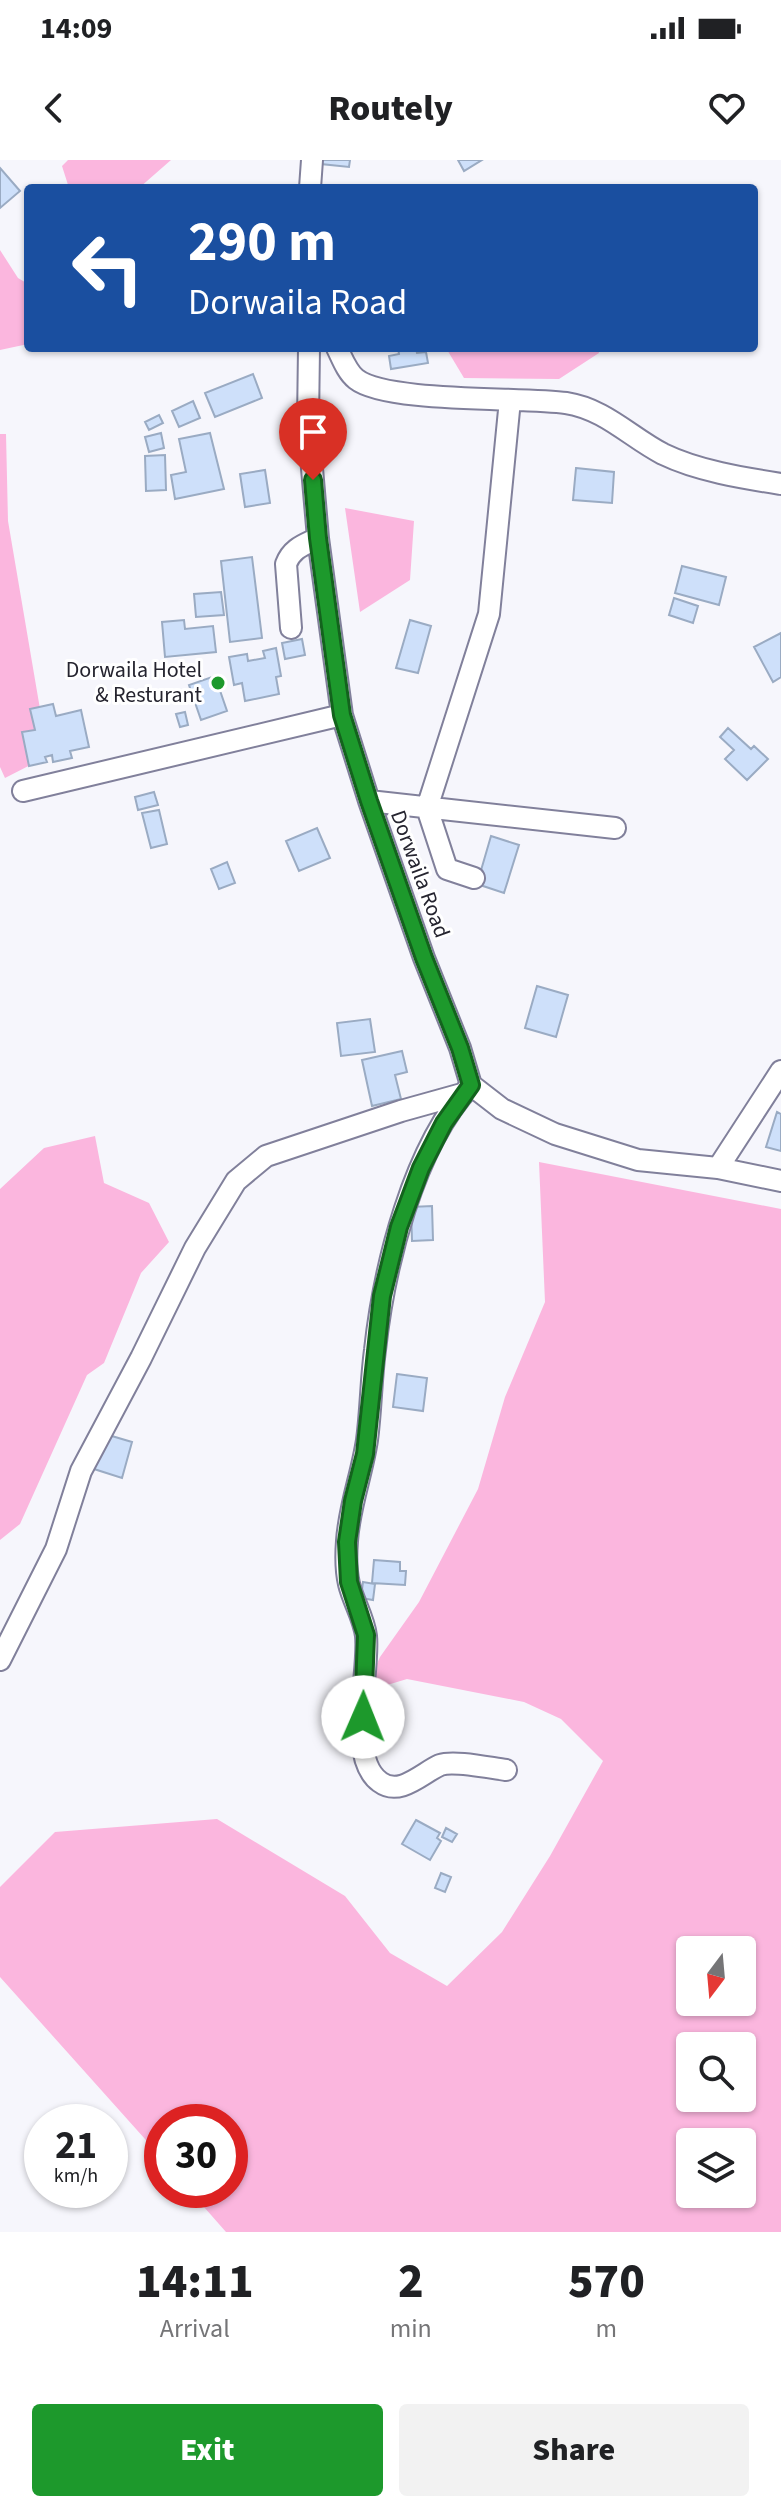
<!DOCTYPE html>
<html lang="en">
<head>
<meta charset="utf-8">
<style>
  :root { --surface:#fff; --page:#f2f2f2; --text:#202124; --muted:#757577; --accent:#1d992c }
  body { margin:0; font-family:"Source Sans 3",sans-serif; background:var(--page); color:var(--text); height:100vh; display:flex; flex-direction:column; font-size:30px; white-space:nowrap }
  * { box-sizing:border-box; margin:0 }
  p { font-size:26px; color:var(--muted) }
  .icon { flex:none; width:44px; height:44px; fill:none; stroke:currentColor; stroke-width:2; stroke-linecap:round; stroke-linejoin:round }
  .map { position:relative; height:2072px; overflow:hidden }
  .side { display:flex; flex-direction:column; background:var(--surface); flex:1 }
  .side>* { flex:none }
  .banner { position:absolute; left:24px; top:24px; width:734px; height:168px; border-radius:8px; box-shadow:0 2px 6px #0004; background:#1a4fa0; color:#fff; overflow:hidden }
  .needle { width:52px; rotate:196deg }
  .buttons { position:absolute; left:676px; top:1776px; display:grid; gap:16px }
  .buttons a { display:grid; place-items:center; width:80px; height:80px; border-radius:8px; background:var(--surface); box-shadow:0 2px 6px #0004; font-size:40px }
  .speed { position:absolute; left:24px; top:1944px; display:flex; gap:16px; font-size:40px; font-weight:700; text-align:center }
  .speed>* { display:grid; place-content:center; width:104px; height:104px; border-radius:50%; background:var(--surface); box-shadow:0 2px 6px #0004; line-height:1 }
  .speed small { font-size:20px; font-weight:400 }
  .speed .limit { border:12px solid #d22; background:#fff; color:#111 }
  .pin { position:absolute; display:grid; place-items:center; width:68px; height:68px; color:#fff; margin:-82px -34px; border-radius:50% 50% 50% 0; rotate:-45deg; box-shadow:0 0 8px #0007 }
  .pin .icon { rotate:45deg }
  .me { position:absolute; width:88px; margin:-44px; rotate:1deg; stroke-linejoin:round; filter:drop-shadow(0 0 6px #0008) }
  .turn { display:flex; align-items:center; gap:28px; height:168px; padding:0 32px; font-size:36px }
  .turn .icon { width:104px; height:104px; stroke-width:2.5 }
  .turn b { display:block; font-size:56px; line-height:68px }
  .eta { display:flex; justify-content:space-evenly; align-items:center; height:136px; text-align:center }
  .eta b { font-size:48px; font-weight:800; line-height:56px }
  .action { display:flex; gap:16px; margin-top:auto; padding:16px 32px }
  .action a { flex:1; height:92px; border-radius:8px; background:var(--accent); color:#fff; font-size:32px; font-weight:800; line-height:92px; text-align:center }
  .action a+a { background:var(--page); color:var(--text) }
  .status { display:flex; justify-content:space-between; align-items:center; height:56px; padding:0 40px; background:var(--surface); direction:ltr }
  .status svg { height:22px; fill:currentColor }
  header { display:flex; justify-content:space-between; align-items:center; height:104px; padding:0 32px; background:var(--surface); font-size:36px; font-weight:800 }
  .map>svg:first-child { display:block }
  .green { fill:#fbb6de; fill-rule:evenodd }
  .building { fill:#cee0fa; stroke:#9aabc3; stroke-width:2 }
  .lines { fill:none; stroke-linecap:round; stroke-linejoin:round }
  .minor-casing { stroke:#81809b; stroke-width:24 }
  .minor { stroke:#fff; stroke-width:20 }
  .route-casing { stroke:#13631d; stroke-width:20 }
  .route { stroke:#1d992c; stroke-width:14 }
  .poi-dot { fill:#1d992c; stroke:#fff; stroke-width:3 }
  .labels { text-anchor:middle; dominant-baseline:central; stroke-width:6; stroke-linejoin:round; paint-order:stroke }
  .poi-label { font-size:22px; fill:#25242f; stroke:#fff; text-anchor:end }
  .street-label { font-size:22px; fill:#25242f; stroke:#fff }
</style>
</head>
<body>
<div class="status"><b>14:09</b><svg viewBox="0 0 49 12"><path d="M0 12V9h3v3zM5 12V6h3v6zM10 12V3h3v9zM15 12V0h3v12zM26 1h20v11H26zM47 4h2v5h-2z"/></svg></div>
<header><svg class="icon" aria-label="back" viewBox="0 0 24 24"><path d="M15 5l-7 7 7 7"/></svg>Routely<svg class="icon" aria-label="heart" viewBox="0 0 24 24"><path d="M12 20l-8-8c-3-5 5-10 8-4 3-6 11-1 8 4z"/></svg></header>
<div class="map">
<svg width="781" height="2072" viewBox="0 0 781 2072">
  <rect width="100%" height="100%" fill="#f6f6fc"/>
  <path class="green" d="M 68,0 L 171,0 L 139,28 L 69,28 L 62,6 Z
    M 0,90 L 18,118 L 28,124 L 28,184 L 0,190 Z
    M 446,188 L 598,188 L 599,193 L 559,219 L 464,218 Z
    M 0,274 L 6,274 L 8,361 L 48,596 L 5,618 L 0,607 Z
    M 345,348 L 414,361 L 410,420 L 360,452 Z
    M 95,976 L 104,1023 L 149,1043 L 169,1082 L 141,1113 L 104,1203 L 87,1215 L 20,1364 L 0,1380 L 0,1029 L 44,988 Z
    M 539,1002 L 781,1049 L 781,2072 L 226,2072 L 189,2030 L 230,2030 L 230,1962 L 162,1962 L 162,1998 L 0,1817 L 0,1727 L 55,1672 L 217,1659 L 345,1736 L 390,1793 L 447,1826 L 502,1772 L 550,1696 L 603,1601 L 561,1559 L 524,1542 L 407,1519 L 364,1532 L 380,1497 L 419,1442 L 478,1329 L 505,1237 L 545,1142 ZM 690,1790 L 742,1790 L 742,1842 L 690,1842 ZM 690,1886 L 742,1886 L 742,1938 L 690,1938 ZM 690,1982 L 742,1982 L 742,2034 L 690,2034 Z"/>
  <path class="building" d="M 321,0 L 350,0 L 349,7 L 321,4 Z
    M 458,0 L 482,0 L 464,11 Z
    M 0,8 L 20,31 L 0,48 Z
    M 398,188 L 416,188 L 417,193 L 426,192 L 428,203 L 391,209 L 389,196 L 399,194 Z
    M 253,214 L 262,238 L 215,257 L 205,233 Z
    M 193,241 L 200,258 L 179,267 L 172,251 Z
    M 159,255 L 163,263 L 149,270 L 145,262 Z
    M 161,273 L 164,288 L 149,292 L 145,277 Z
    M 210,273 L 224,329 L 175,339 L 171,315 L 186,312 L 179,279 Z
    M 165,295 L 166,330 L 146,331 L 145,296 Z
    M 576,308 L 614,312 L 612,343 L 573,340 Z
    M 265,310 L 270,343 L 245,347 L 240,314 Z
    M 252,397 L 262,478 L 230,482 L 221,401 Z
    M 682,406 L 726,417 L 719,445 L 675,433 Z
    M 221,432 L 224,455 L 196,457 L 194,434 Z
    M 674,438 L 698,446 L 693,463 L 669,455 Z
    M 184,460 L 185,469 L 213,466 L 216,492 L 165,497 L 162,462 Z
    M 410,460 L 431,466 L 418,513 L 396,508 Z
    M 781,473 L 781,517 L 773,522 L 754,487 Z
    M 302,479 L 305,495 L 285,499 L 282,483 Z
    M 276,488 L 281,516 L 276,517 L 279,534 L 245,541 L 242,523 L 234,525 L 229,497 L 247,494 L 248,501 L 265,498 L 263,491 Z
    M 215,516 L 227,551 L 201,560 L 189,525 Z
    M 53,544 L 56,556 L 81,550 L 89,587 L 70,591 L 72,598 L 53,602 L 52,595 L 45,597 L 47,602 L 29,606 L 22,572 L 35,570 L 30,549 Z
    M 185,552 L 188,565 L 180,567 L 176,554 Z
    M 728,568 L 751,589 L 754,586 L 768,599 L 747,620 L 725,599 L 734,590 L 720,577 Z
    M 154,632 L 158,645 L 138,650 L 135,637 Z
    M 159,650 L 167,684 L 151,688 L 142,653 Z
    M 317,668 L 330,698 L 299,711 L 286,681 Z
    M 491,676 L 519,685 L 504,733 L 477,724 Z
    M 227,702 L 235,723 L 219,729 L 211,709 Z
    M 537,826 L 568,835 L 556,877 L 525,868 Z
    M 370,859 L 375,892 L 341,896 L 337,863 Z
    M 402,891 L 407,912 L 395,915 L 401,939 L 372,946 L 362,900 Z
    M 777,952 L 781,954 L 781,991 L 766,987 Z
    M 432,1046 L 433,1080 L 412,1081 L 411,1047 Z
    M 397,1214 L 427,1218 L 423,1251 L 393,1247 Z
    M 105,1274 L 132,1282 L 122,1318 L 94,1309 Z
    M 374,1400 L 400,1402 L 400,1411 L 406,1411 L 405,1425 L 372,1423 Z
    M 363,1422 L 375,1424 L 373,1440 L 361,1438 Z
    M 416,1660 L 440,1673 L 437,1678 L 441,1681 L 430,1700 L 402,1684 Z
    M 446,1668 L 457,1674 L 452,1682 L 442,1677 Z
    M 441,1713 L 451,1717 L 445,1732 L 435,1728 Z"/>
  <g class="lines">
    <g class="minor-casing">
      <path id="minor" d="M 310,28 L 312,0
        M 309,188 L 308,262 L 318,378 L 342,555 L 369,641 L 424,798 L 460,888 L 471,925 L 502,949 L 555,974 L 638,1000 L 718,1008 L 781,1021
        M 337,188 C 342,198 347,212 356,219 C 386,243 522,237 566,243 C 605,249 630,277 663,294 C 698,311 743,318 781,324
        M 291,468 L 286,404 C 292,388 304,385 318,378
        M 23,631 L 342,555
        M 369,641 L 615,668
        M 474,718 L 447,709 L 427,648 L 489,454 L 510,240
        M 471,925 C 413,987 384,1107 375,1190 C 371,1220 371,1250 367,1280 C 362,1314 349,1347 347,1381 C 346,1394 346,1411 349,1424 C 353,1441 364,1458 366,1476 C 370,1512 346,1598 380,1622 C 400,1637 422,1613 440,1605 C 454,1600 490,1608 506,1610
        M 718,1008 L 781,911
        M 0,1500 L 56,1389 L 81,1311 L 141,1198 L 195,1088 L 236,1021 L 266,996 L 401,951 L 462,934"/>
    </g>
    <use href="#minor" class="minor"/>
  </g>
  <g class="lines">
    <g class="route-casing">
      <path id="route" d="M 313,320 L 318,378 L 342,555 L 369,641 L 424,798 L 460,888 L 471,925 L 444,963 L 421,1008 L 399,1067 L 382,1136 L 365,1294 L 353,1341 L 347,1382 L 349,1422 L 366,1475 L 363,1557"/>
    </g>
    <use href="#route" class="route"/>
  </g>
  <circle class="poi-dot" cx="218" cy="523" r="8"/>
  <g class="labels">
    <g class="poi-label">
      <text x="202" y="510">Dorwaila Hotel<tspan x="202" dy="25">&amp; Resturant</tspan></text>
    </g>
    <g class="street-label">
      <text transform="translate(420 714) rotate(70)">Dorwaila Road</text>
    </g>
  </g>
</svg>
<div class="buttons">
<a><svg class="needle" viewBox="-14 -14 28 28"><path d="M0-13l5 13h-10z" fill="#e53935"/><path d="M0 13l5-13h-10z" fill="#757577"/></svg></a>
<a><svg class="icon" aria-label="search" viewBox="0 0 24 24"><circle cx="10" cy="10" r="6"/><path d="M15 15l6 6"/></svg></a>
<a><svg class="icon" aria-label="layers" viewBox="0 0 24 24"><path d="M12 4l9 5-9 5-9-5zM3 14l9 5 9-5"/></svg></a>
</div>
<div class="speed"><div>21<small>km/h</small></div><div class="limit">30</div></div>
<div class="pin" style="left:313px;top:320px;background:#d93025"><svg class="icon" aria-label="arrive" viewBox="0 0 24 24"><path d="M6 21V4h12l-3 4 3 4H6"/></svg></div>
<svg class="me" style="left:363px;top:1557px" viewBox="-20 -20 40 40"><circle r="19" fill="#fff"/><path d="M0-13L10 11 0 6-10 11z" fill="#1d992c"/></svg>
<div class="banner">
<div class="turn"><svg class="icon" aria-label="left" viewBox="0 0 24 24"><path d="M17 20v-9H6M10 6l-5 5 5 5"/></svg><div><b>290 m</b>Dorwaila Road</div></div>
</div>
</div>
<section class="side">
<div class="eta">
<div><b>14:11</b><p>Arrival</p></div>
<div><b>2</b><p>min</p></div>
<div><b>570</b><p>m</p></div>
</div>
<div class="action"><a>Exit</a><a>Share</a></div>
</section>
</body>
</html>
